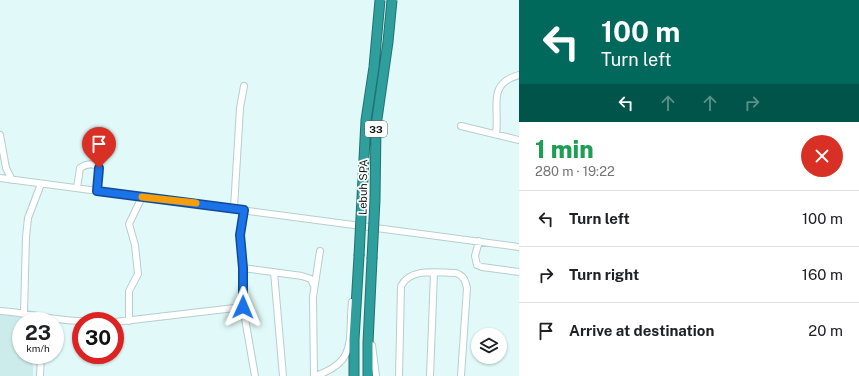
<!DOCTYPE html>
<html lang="en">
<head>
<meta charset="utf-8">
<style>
  :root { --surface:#fff; --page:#f2f2f2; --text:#202124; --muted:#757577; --line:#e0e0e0 }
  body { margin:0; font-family:"Public Sans",sans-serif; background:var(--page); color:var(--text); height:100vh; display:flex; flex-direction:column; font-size:15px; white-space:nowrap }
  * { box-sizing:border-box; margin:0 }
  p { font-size:13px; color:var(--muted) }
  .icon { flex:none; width:22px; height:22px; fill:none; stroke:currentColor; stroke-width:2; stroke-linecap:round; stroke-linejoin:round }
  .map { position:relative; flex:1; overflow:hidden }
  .side { display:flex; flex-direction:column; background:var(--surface); width:340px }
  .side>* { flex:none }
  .guide { background:#00695c; color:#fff; overflow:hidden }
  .fabs { position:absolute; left:471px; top:328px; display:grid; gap:8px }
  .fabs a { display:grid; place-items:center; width:36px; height:36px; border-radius:50%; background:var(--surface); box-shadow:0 1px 3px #0004; font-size:20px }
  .speed { position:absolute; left:12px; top:312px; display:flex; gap:8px; font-size:20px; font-weight:700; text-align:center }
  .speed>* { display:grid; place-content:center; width:52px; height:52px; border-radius:50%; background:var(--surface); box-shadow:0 1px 3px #0004; line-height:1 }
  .speed small { font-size:10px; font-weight:400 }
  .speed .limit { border:6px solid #d22; background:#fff; color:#111 }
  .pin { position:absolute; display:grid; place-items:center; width:34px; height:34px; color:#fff; margin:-41px -17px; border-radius:50% 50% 50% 0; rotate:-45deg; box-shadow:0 0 4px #0007 }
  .pin .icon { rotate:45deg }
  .me { position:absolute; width:44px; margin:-22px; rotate:1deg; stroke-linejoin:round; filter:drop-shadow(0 0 3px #0008) }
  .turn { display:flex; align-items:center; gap:14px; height:84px; padding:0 16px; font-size:18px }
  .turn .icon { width:52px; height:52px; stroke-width:2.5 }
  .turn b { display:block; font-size:28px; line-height:34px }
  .lanes { display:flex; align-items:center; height:38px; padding:0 16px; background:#0003; justify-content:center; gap:20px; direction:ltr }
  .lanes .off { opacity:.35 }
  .round { display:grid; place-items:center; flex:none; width:42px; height:42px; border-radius:21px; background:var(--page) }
  .head { display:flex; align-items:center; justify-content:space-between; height:68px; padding:0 16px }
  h1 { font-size:24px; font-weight:800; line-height:30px; color:#1e9e55 }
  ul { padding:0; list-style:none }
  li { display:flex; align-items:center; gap:12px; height:56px; padding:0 16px; border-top:1px solid var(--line) }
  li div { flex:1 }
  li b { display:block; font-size:15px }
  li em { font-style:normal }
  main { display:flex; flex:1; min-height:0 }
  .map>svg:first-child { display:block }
  .built { fill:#cbecea }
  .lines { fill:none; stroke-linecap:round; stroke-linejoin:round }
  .minor-casing { stroke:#b6cecd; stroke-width:8 }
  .highway-casing { stroke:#24706e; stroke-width:11 }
  .minor { stroke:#fff; stroke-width:6 }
  .highway { stroke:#2e9f9d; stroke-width:9 }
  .highway-bridge-casing { stroke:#24706e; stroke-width:11; stroke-linecap:butt }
  .highway-bridge { stroke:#2e9f9d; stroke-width:9 }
  .route-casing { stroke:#114b97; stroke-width:10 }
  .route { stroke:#1a73e8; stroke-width:7 }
  .slow { stroke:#f59e0b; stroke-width:7 }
  .labels { text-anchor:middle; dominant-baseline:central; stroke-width:3.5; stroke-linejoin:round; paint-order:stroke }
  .shield { fill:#fff; stroke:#585e5d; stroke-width:1 }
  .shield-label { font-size:10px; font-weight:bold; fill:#101918 }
  .street-label { font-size:11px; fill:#101918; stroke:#fff }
</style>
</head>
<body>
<main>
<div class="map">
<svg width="519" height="376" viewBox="0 0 519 376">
  <rect width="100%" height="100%" fill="#e1faf9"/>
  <path class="built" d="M 0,313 L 34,314 L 34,321 L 21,321 L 21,355 L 33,355 L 33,376 L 0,376 Z"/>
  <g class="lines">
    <g class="minor-casing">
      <path id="minor" d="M 461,126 L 519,140
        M 496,134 C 500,108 486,84 519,75
        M 0,135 L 6,168 L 12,180
        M 0,178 L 519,247
        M 77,188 L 80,168 C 86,164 93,163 99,167 L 97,191
        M 234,208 L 240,108 L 244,86
        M 244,210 L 240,235 L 243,268 L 243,307 L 255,376
        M 479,241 L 475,256 L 477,265 L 482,267 L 519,272
        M 243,268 L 302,276 L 311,279 L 313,284
        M 274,272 L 283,376
        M 0,311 C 27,312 53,321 81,321
        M 24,313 L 26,237 L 28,218 L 41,184
        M 129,321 L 129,291 L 138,274 L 135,245 L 129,224 L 142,197
        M 115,322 L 243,307
        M 372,345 L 376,376
        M 40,376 L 41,355
        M 314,376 L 313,297 L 320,251
        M 315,376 C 358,362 348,340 352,302
        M 399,376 L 401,286 C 411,267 438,273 456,273 C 464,276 465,280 467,288 L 461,376
        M 430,376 L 434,273"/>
    </g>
    <g class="highway-casing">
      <path id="highway" d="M 354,376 L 354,340 L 359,256
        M 368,376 L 368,343 L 372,259"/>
    </g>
    <use href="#minor" class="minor"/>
    <use href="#highway" class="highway"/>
    <g class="highway-bridge-casing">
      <path id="highway-bridge" d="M 359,256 L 366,120 L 374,67 L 380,0
        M 372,259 L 375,200 L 376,126 L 388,42 L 392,0"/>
    </g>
    <use href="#highway-bridge" class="highway-bridge"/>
  </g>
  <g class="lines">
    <g class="route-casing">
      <path id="route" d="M 99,168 L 97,191 L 244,210 L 240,235 L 243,268 L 243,307"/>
    </g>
    <use href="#route" class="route"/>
    <path class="slow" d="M 142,197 L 196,203"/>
  </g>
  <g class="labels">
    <rect class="shield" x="365" y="121" width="22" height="16" rx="3"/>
    <g class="shield-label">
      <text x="376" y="129">33</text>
    </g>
    <g class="street-label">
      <text transform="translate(363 187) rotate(-89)">Lebuh SPA</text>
    </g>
  </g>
</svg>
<div class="fabs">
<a><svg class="icon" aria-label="layers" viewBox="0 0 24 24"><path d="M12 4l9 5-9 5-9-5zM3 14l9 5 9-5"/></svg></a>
</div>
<div class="speed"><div>23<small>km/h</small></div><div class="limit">30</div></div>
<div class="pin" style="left:99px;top:168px;background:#d93025"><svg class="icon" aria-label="arrive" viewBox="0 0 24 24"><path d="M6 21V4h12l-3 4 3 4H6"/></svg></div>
<svg class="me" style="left:243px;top:307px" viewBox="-20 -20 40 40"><path d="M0-17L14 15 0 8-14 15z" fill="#1a73e8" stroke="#fff" stroke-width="4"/></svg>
</div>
<section class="side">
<div class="guide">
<div class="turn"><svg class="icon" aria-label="left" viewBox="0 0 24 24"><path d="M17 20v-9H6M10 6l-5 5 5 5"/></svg><div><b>100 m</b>Turn left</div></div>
<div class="lanes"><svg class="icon" aria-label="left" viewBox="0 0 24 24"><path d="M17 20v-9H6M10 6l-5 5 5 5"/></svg><svg class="icon off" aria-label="ahead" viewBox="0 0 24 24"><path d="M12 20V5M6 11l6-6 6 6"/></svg><svg class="icon off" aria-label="ahead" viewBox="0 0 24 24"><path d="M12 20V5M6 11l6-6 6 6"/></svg><svg class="icon off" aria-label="right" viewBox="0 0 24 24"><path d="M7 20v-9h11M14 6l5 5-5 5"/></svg></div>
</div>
<div class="head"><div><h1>1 min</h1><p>280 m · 19:22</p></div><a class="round" style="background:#d93025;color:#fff"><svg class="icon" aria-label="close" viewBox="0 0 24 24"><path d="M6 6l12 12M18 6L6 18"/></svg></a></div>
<ul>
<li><svg class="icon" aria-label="left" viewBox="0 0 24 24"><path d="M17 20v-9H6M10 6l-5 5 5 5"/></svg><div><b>Turn left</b></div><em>100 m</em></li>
<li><svg class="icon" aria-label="right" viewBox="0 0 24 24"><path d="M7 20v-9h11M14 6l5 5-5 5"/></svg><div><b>Turn right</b></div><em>160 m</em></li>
<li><svg class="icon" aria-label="arrive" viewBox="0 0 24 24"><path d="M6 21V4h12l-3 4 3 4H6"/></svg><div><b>Arrive at destination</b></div><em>20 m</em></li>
</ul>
</section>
</main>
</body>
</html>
